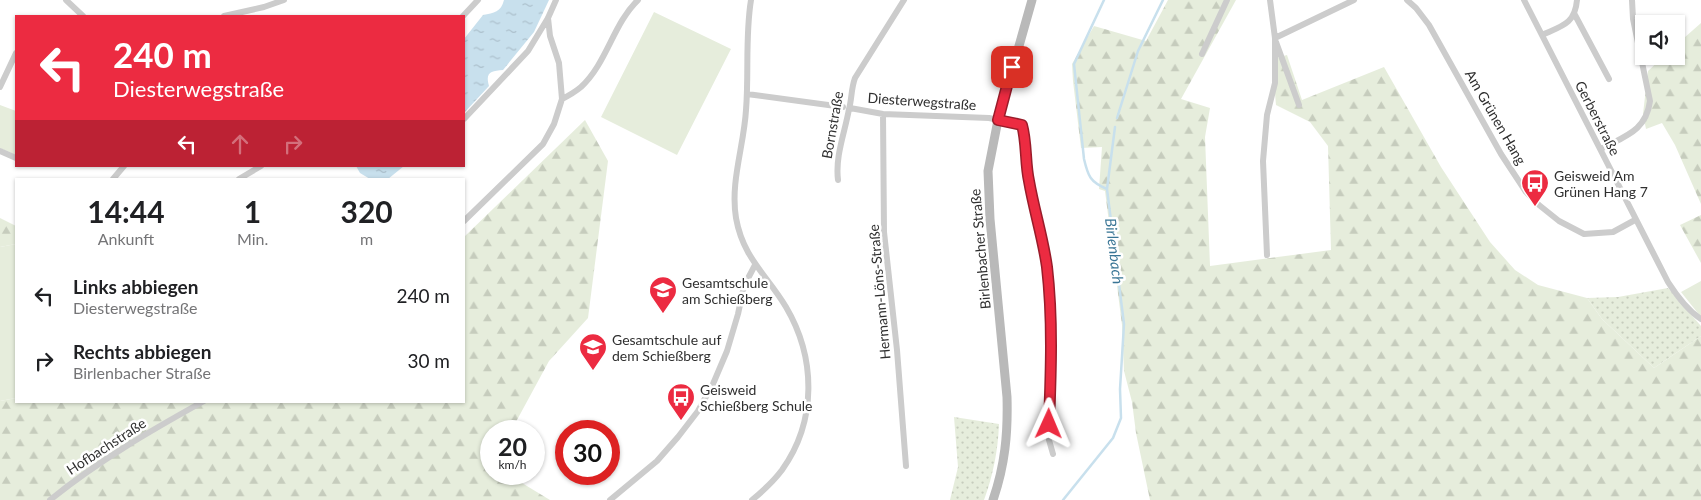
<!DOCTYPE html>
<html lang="de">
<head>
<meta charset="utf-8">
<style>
  :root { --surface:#fff; --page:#f6f6f6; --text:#202124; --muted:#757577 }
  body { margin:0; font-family:Lato,sans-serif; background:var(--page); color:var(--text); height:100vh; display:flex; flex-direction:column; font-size:19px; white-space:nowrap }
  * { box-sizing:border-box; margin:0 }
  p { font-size:16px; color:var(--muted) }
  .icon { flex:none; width:28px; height:28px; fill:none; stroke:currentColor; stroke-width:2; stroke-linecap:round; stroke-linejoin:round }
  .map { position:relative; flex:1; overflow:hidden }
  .side { position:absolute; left:15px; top:178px; width:450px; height:225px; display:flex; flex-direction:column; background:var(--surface); border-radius:0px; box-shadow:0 1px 4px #0004 }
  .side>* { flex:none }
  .guide { position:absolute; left:15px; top:15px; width:450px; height:152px; border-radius:0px; box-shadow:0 1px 4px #0004; background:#ec2b41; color:#fff; overflow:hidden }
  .buttons { position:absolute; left:1635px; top:15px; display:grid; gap:10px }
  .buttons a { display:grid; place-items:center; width:50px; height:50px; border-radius:0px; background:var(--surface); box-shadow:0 1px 4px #0004; font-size:25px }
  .speed { position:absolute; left:480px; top:420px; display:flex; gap:10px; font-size:25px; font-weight:700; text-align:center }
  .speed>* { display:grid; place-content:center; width:65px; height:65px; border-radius:50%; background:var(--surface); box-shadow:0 1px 4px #0004; line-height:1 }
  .speed small { font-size:12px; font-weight:400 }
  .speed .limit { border:8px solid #d22; background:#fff; color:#111 }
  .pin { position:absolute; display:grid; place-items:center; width:42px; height:42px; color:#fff; margin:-21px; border-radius:10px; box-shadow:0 2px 8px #0006 }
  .me { position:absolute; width:55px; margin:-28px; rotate:1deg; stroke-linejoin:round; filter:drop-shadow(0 0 4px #0008) }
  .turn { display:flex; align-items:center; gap:18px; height:105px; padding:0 15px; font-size:22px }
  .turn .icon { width:65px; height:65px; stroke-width:2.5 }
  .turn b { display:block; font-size:35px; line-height:42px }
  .lanes { display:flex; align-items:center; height:48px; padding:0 15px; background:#0003; justify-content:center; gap:25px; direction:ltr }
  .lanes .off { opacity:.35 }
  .eta { display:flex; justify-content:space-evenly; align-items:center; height:85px; text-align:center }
  .eta b { font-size:30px; font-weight:700; line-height:35px }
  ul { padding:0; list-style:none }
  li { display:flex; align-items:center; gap:15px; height:65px; padding:0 15px }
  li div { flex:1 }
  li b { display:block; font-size:19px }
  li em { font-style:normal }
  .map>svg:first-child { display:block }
  .grass { fill:url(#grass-dots) }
  .forest { fill:url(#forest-firs) }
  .park { fill:#e6eddc }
  .water { fill:url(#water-ripples) }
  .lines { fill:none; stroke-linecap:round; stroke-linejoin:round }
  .stream { stroke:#c8e0ed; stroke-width:2.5 }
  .street { stroke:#ccc; stroke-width:6 }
  .secondary { stroke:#b9b9b9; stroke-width:9 }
  .route-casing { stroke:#991c2a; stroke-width:12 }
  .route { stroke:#ec2b41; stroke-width:9 }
  .labels { text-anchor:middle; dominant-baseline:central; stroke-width:5; stroke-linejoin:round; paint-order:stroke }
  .street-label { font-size:14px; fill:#2f2f2f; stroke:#fff }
  .poi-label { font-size:14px; fill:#2f2f2f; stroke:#fff; text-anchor:start }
  .water-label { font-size:15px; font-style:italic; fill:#397595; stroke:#fff }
</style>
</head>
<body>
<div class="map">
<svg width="1701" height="500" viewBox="0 0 1701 500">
  <defs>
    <pattern id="grass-dots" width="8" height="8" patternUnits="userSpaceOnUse" patternTransform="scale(1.25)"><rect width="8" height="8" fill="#e6eddc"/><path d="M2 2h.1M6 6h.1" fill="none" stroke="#c6ccbd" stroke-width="1.8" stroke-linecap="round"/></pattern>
    <pattern id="forest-firs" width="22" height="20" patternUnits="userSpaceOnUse" patternTransform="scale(1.25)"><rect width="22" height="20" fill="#e6eddc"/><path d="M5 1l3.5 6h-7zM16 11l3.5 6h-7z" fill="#c6ccbd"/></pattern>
    <pattern id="water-ripples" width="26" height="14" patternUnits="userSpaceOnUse" patternTransform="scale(1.25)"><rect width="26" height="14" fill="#c8e0ed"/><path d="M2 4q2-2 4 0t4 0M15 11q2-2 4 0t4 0" fill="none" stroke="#acc0cc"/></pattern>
  </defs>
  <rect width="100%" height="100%" fill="#fff"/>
  <path class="grass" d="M 1668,288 L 1701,326 L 1701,336 L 1654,368 L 1602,319 L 1587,298 L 1618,297 Z
    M 954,417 L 999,424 C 998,451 993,475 984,500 L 950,500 L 958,467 Z"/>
  <path class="forest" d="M 1168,0 L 1236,0 L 1181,99 L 1210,108 L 1205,137 L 1210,266 L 1331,250 L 1328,146 L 1310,122 L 1276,105 L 1272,59 L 1287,55 L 1302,100 L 1384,67 L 1441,167 L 1490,242 L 1515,270 L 1538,285 L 1587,298 L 1602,319 L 1654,368 L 1701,336 L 1701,500 L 1150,500 L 1136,433 L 1132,402 L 1124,371 L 1122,325 L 1105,191 L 1099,189 L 1102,147 L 1081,148 L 1073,81 L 1072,64 L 1094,26 L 1146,41 Z
    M 1701,23 L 1701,204 L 1675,145 L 1662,123 L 1646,129 L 1643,114 L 1648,71 L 1664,56 L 1676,56 L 1676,45 Z
    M 585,120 L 608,161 L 588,318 L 549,361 L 511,431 L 491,431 L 491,474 L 507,474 L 550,500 L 0,500 L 0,401 L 16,398 L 16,401 L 464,401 L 464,237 Z
    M 1701,215 L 1701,263 L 1680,225 Z
    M 0,218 L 16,226 L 16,244 L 0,247 Z"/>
  <path class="park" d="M 654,12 L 731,49 L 677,155 L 601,117 Z
    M 0,105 L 16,111 L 16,155 L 0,148 Z
    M 16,244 L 16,398 L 0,401 L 0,247 Z
    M 1701,281 L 1701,317 L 1681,292 Z"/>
  <path class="water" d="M 504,0 L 549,0 L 534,32 L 503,70 C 491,71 485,72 489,86 L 464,113 L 464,39 L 483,15 C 494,13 501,12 504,0 Z
    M 356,166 L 404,166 L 388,179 L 370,179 L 360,173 Z"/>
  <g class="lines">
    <path class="stream" d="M 1117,118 L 1138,51 L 1163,0
      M 1107,189 L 1115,127
      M 1063,500 L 1113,438 L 1121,418 L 1120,389 L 1124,324 L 1107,189 C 1090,182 1088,176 1084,159 L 1074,64 L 1104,0"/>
    <path class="street" d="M 66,0 L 83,16
      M 751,0 C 745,36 749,73 746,110 C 744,146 730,182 736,218 C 743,258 767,275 786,307 C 816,358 817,421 782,470 C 773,482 763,491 752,500
      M 1407,0 L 1416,8 L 1429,25 L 1501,154 L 1526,192 L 1539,205 L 1559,221 L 1584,234 L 1613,232 L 1635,220
      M 1524,0 L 1668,282 C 1677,296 1687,310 1701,319
      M 1575,15 L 1609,79
      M 224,16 L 264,7 L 284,0
      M 463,16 L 478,0
      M 1542,35 C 1562,26 1575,24 1577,0
      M 1275,38 L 1354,0
      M 1276,42 L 1299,105
      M 1202,54 L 1227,0
      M 0,87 L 16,53
      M 747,94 L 843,107
      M 562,99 C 568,96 575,92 581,87 C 607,63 613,24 638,0
      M 850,108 L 883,114 L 989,118 L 1022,125 L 1024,134 L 1029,181 L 1047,264 L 1049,287 L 1050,373 L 1049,440 L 1053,454
      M 883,114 L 884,232 L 897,350 L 906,466
      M 464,119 L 528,51 L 548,18 L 556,0
      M 1601,149 C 1625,136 1646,131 1650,101 L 1633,19 L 1632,0
      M 0,151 L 16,158
      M 113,179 L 124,166
      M 239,179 L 261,166
      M 838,180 C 835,156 845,132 849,109 C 852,98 851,89 855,78 L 904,0
      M 464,221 L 543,144 L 554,124 L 562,99 L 559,63 L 550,36 L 548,18
      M 1267,255 L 1263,161 L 1267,115 L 1275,83 L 1275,38 L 1270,0
      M 50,500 C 98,461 150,431 204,401
      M 610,500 L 657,461 L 678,437 L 698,411 L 713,384 L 727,351 L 738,314 L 744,286 L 755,265"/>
    <path class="secondary" d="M 993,500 C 1005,465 1008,434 1007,397 L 990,219 L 988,171 L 998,120 L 1032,0"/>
  </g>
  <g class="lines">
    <g class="route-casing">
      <path id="route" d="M 1012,67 L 998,120 L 1022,125 C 1027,143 1025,163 1029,181 C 1034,210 1043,238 1047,267 C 1053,319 1051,372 1049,424"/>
    </g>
    <use href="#route" class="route"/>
  </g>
  <defs>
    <g id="bus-pin" transform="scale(1.4375)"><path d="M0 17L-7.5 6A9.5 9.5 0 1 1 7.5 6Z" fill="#ec2b41" stroke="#fff"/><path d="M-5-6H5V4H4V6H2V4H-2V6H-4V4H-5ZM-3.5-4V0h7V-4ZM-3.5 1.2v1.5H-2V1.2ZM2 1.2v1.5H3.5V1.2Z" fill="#fff"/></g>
    <g id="school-pin" transform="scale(1.4375)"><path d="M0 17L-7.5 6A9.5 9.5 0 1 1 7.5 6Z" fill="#ec2b41" stroke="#fff"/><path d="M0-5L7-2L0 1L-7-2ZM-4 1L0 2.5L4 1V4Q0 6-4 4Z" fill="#fff"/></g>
  </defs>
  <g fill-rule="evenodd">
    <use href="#bus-pin" x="1535" y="183"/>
    <use href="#school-pin" x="663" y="290"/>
    <use href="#school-pin" x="593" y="347"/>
    <use href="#bus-pin" x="681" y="397"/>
  </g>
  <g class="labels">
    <g class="street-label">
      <text transform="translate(922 101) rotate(4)">Diesterwegstraße</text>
      <text transform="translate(1496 117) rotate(60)">Am Grünen Hang</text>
      <text transform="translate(1598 118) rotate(63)">Gerberstraße</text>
      <text transform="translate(832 125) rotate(-80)">Bornstraße</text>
      <text transform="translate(980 249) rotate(-95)">Birlenbacher Straße</text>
      <text transform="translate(879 292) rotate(-95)">Hermann-Löns-Straße</text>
      <text transform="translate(106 446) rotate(-33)">Hofbachstraße</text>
    </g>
    <g class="poi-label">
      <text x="1554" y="175">Geisweid Am<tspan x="1554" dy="16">Grünen Hang 7</tspan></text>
      <text x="682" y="282">Gesamtschule<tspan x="682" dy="16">am Schießberg</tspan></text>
      <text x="612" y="339">Gesamtschule auf<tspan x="612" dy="16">dem Schießberg</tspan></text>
      <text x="700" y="389">Geisweid<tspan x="700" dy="16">Schießberg Schule</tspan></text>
    </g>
    <g class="water-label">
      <text transform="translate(1115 251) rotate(83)">Birlenbach</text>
    </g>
  </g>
</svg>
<div class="buttons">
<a><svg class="icon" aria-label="sound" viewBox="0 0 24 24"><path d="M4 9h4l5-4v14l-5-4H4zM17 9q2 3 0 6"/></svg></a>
</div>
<div class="speed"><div>20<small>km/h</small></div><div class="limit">30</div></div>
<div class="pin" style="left:1012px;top:67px;background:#d93025"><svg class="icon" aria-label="arrive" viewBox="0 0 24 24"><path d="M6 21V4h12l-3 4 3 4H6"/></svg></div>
<svg class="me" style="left:1049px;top:424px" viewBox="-20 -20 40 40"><path d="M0-17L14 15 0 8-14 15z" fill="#ec2b41" stroke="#fff" stroke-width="4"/></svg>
<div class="guide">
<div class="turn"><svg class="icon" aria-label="left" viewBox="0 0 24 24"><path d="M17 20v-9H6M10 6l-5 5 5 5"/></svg><div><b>240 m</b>Diesterwegstraße</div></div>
<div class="lanes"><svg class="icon" aria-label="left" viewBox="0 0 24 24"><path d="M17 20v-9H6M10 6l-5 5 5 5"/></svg><svg class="icon off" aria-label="ahead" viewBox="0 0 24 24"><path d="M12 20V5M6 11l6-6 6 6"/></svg><svg class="icon off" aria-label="right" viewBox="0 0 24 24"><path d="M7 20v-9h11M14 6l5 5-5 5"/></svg></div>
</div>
<section class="side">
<div class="eta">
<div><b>14:44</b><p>Ankunft</p></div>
<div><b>1</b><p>Min.</p></div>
<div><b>320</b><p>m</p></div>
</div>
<ul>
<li><svg class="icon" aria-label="left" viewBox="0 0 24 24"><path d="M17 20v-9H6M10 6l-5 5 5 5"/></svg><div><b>Links abbiegen</b><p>Diesterwegstraße</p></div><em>240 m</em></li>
<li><svg class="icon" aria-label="right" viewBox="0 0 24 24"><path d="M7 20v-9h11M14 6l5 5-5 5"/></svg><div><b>Rechts abbiegen</b><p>Birlenbacher Straße</p></div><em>30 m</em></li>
</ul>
</section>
</div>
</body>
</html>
